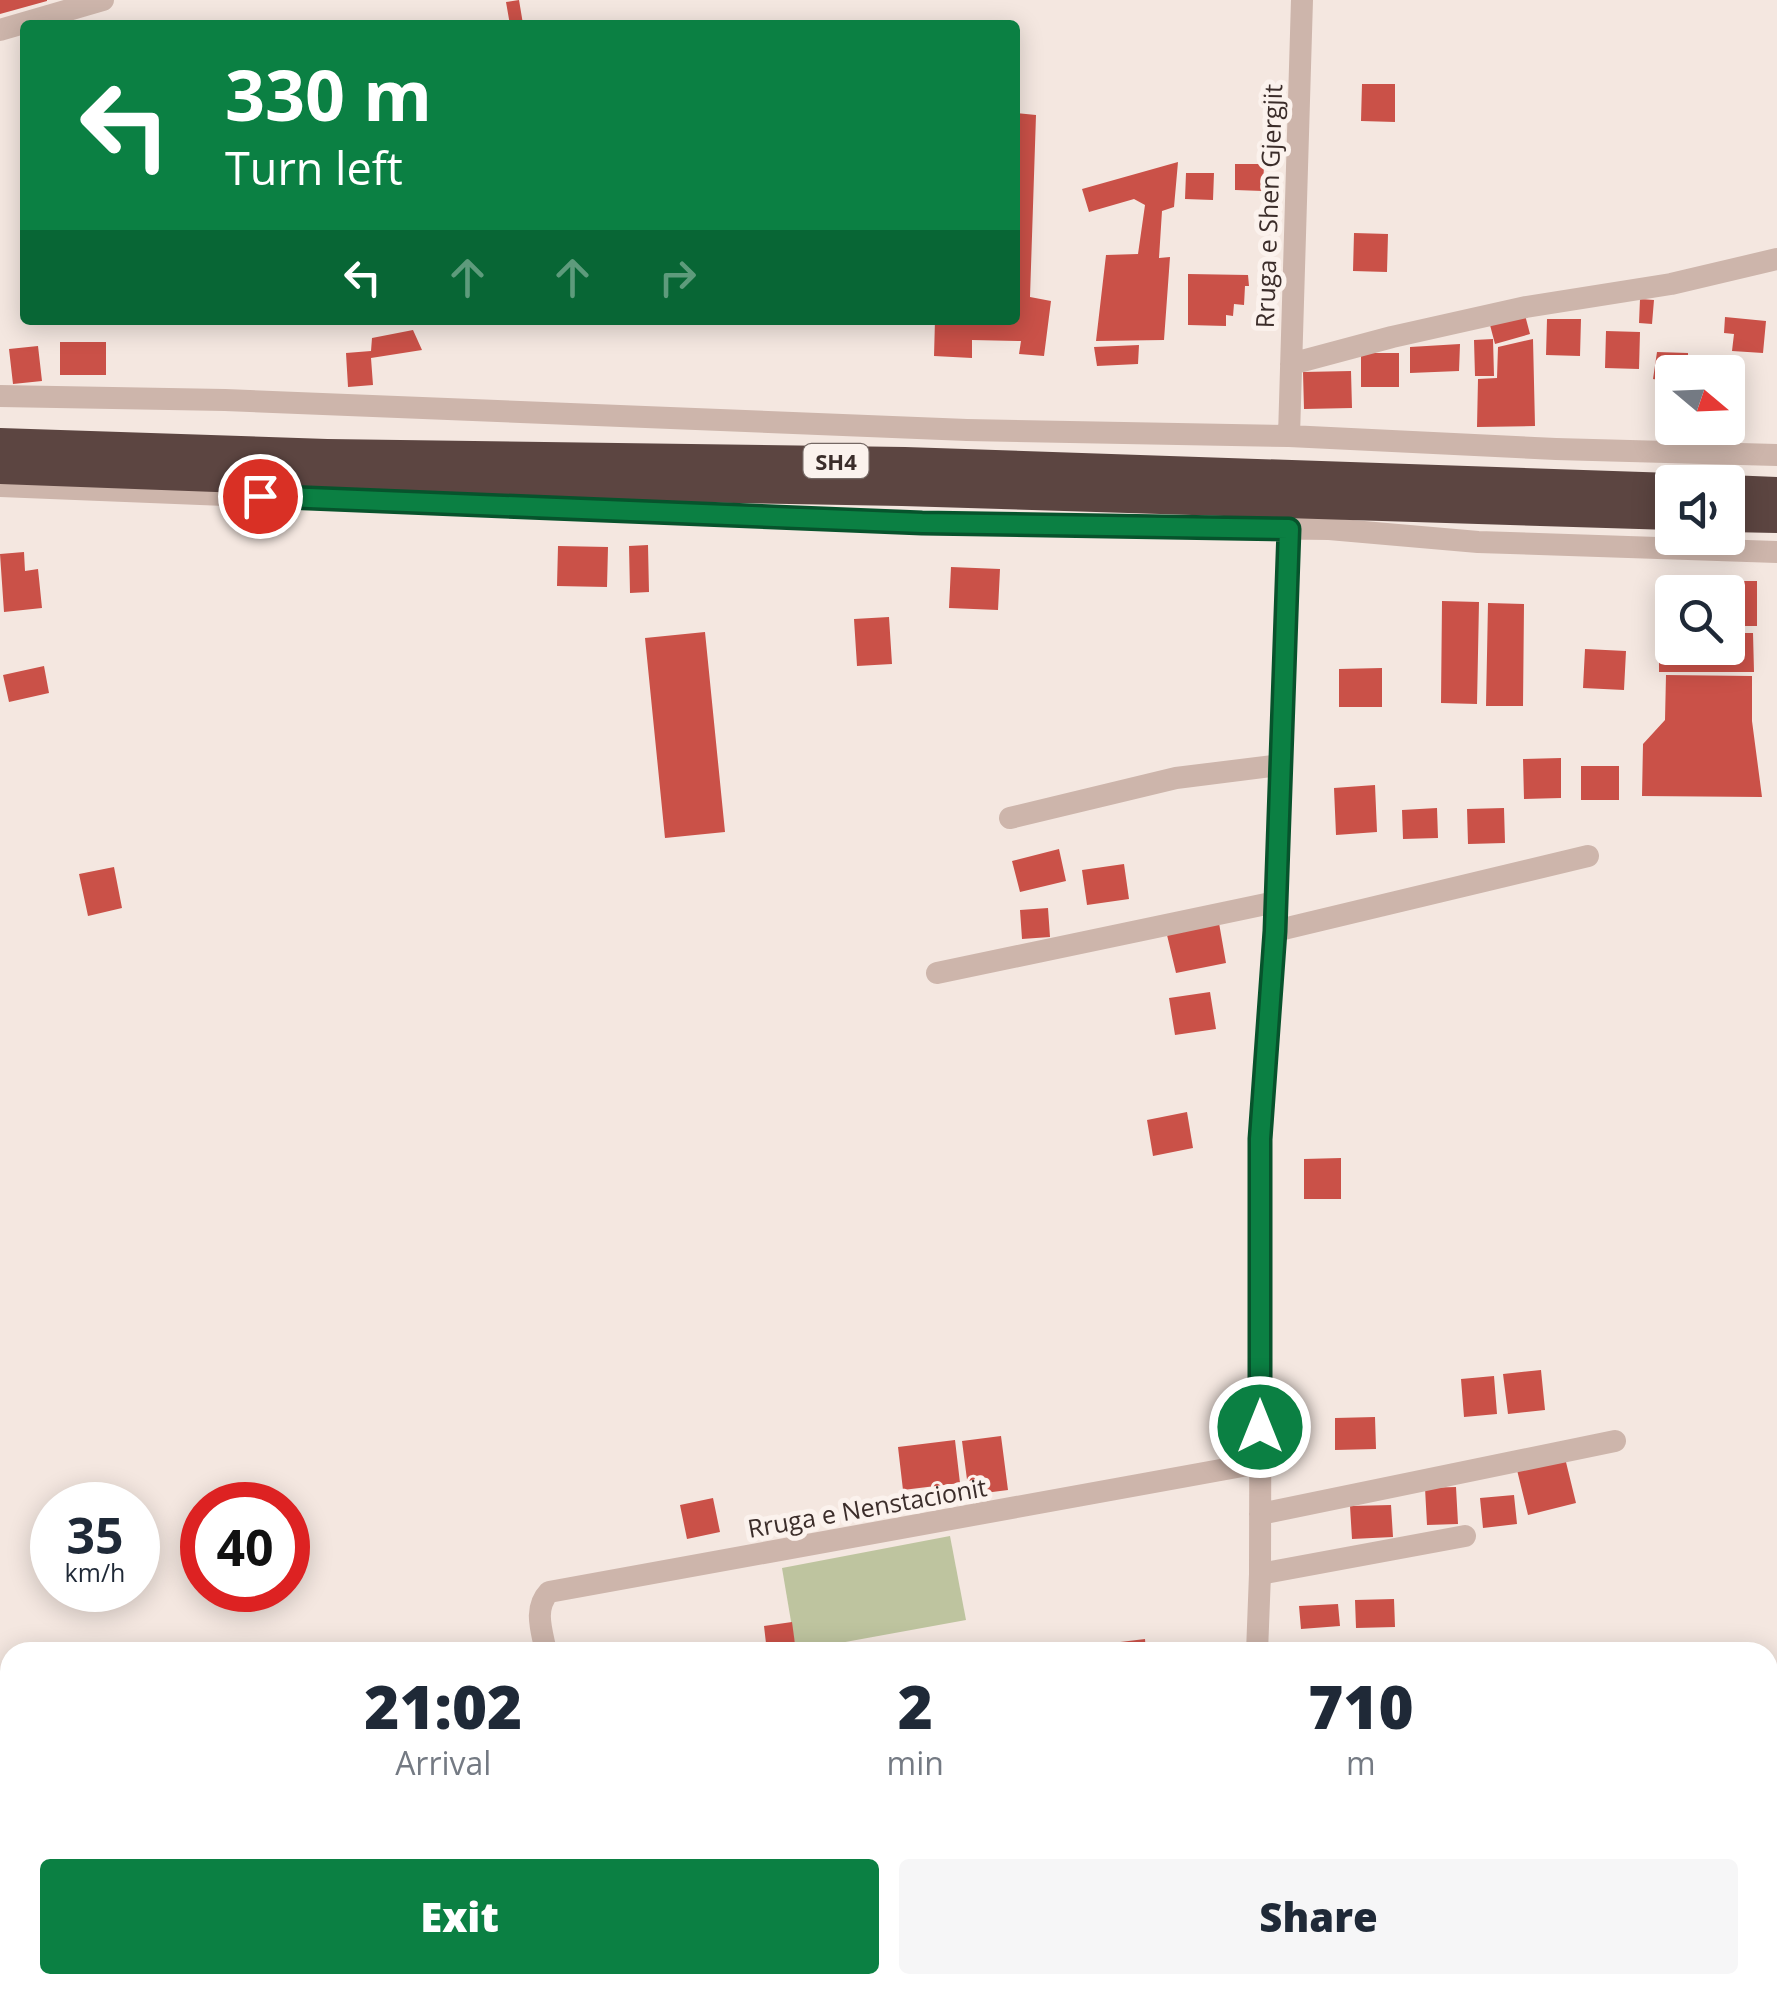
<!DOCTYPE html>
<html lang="en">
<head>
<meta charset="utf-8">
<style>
  :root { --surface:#fff; --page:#f6f6f7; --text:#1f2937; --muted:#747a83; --accent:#0b8043 }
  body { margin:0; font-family:"Open Sans",sans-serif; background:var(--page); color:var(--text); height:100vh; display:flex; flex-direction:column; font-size:38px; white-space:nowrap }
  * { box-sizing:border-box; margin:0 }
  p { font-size:32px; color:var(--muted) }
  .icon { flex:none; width:55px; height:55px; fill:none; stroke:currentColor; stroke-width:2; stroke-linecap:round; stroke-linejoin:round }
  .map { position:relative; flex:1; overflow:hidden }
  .sheet { position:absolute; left:0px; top:1642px; width:1778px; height:352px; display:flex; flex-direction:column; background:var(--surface); border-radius:30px 30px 0 0; box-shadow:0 5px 25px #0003 }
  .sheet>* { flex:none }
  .hud { position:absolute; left:20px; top:20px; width:1000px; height:305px; border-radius:10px; box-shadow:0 5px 25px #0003; background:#0b8043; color:#fff; overflow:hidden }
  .needle { width:65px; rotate:109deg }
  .tools { position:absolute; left:1655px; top:355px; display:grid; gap:20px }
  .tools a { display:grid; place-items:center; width:90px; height:90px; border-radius:10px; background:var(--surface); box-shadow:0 5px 25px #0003; font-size:50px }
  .speed { position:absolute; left:30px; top:1482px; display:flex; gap:20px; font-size:50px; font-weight:700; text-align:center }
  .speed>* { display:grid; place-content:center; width:130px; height:130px; border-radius:50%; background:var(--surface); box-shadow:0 5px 25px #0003; line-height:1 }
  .speed small { font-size:25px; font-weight:400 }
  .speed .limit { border:15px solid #d22; background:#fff; color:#111 }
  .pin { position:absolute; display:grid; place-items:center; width:85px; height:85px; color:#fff; margin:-42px; border:5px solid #fff; border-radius:50%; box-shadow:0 2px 10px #0007 }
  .me { position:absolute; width:110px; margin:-55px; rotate:0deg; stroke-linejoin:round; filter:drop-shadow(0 0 8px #0008) }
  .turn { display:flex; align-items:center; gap:35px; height:210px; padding:0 40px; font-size:45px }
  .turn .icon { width:130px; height:130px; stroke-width:2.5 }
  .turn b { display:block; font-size:70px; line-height:85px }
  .lanes { display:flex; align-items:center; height:95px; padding:0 40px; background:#0003; justify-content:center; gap:50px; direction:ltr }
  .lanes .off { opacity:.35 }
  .eta { display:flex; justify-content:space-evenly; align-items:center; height:170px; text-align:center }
  .eta b { font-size:60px; font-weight:800; line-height:70px }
  .cta { display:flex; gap:20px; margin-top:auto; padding:20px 40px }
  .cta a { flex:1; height:115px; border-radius:10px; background:var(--accent); color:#fff; font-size:40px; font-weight:800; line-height:115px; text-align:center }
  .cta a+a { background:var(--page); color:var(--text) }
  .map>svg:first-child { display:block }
  .green { fill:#bec49f }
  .building { fill:#ca5148 }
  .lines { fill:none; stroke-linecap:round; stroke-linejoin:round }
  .minor { stroke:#cdb5ab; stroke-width:22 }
  .highway { stroke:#5c4541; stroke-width:30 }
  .route-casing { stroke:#07532c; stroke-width:25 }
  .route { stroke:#0b8043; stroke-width:18 }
  .labels { text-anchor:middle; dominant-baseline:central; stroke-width:10; stroke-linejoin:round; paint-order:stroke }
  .shield { fill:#fbf2ed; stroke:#756864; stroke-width:2.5 }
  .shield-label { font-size:22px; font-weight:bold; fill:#3b2d2a }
  .street-label { font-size:25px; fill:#3b2d2a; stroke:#fbf2ed }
</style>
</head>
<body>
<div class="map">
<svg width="1777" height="1993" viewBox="0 0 1777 1993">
  <rect width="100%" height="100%" fill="#f4e7e0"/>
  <path class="green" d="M 950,1536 L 966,1620 L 796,1651 L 782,1568 Z"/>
  <path class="building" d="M 0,0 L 47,0 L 47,1 L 0,14 Z
    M 519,0 L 523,24 L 510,25 L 506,2 Z
    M 1362,84 L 1395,84 L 1395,122 L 1361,121 Z
    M 1015,113 L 1036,115 L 1030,297 L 1051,301 L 1044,356 L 1019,354 L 1021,341 L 972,340 L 972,358 L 934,356 L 935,320 L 1015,320 Z
    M 1178,162 L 1174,207 L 1162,211 L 1159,258 L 1170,257 L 1164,340 L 1096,341 L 1106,255 L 1138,254 L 1145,205 L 1134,199 L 1089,212 L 1082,189 Z
    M 1235,164 L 1264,164 L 1263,191 L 1235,190 Z
    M 1186,173 L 1214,173 L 1213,200 L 1185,199 Z
    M 1354,233 L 1388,234 L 1387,272 L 1353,271 Z
    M 1188,274 L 1248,275 L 1249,286 L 1245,286 L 1244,305 L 1234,304 L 1233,316 L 1226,315 L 1226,326 L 1188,325 Z
    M 1640,299 L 1654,300 L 1652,324 L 1639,323 Z
    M 1525,315 L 1530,334 L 1495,344 L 1490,325 Z
    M 1725,317 L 1766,321 L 1763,353 L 1732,351 L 1734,334 L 1724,333 Z
    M 1547,319 L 1581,319 L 1580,356 L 1546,355 Z
    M 413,330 L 422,350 L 371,358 L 373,385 L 348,387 L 346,353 L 371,351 L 372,338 Z
    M 1606,331 L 1640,332 L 1639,369 L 1605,368 Z
    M 1493,339 L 1494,376 L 1475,376 L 1474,340 Z
    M 1533,339 L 1535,426 L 1477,427 L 1478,379 L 1497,378 L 1498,347 Z
    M 60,342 L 106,342 L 106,375 L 60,375 Z
    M 1460,344 L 1459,371 L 1410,373 L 1410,347 Z
    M 1139,345 L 1138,364 L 1097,366 L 1094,347 Z
    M 38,346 L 42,381 L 13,384 L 9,349 Z
    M 1657,352 L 1688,353 L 1688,364 L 1674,362 L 1672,382 L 1653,379 Z
    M 1361,353 L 1399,353 L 1399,387 L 1361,387 Z
    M 1351,371 L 1352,408 L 1304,409 L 1303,372 Z
    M 648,545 L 649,592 L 630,593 L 629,546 Z
    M 558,546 L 608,547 L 607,587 L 557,586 Z
    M 24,552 L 25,571 L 38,569 L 42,608 L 4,612 L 0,554 Z
    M 951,567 L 1000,569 L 998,610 L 949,608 Z
    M 1709,581 L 1757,581 L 1757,626 L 1728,626 L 1728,592 L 1709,592 Z
    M 1660,584 L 1695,584 L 1695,592 L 1672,592 L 1672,626 L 1660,626 Z
    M 1442,601 L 1479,602 L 1477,704 L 1441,703 Z
    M 1488,603 L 1524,604 L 1523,706 L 1486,706 Z
    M 889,617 L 892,664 L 857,666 L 854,619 Z
    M 705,632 L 725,832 L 665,838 L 645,638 Z
    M 1659,633 L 1672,633 L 1672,648 L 1728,648 L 1728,633 L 1753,633 L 1754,672 L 1659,672 Z
    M 1585,649 L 1626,651 L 1624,690 L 1583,688 Z
    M 44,666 L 49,693 L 9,702 L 3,675 Z
    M 1382,668 L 1382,707 L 1339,707 L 1339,669 Z
    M 1666,675 L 1752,676 L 1752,721 L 1762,797 L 1642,796 L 1643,744 L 1665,720 Z
    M 1561,758 L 1561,798 L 1524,799 L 1523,759 Z
    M 1581,766 L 1619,766 L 1619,800 L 1581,800 Z
    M 1375,785 L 1377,832 L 1336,835 L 1334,788 Z
    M 1437,808 L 1438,838 L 1403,839 L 1402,810 Z
    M 1504,808 L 1505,843 L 1468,844 L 1467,809 Z
    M 1059,849 L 1066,881 L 1020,892 L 1012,861 Z
    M 1124,864 L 1129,899 L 1087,905 L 1082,870 Z
    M 114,867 L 122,908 L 88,916 L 79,874 Z
    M 1048,908 L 1050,937 L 1022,939 L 1020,910 Z
    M 1219,923 L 1226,963 L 1176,973 L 1167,935 Z
    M 1210,992 L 1216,1029 L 1175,1035 L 1169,998 Z
    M 1187,1112 L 1193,1148 L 1153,1156 L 1147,1120 Z
    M 1341,1158 L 1341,1199 L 1304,1199 L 1304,1159 Z
    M 1541,1370 L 1545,1410 L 1508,1414 L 1503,1374 Z
    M 1494,1376 L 1497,1414 L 1464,1417 L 1461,1379 Z
    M 1375,1417 L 1376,1449 L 1335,1450 L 1335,1418 Z
    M 1001,1436 L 1008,1490 L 969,1495 L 962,1441 Z
    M 955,1440 L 960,1483 L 903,1490 L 898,1447 Z
    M 1565,1458 L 1576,1503 L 1528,1515 L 1517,1470 Z
    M 1456,1487 L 1458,1524 L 1427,1525 L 1425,1488 Z
    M 1514,1495 L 1517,1524 L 1483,1528 L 1480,1498 Z
    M 713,1498 L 720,1532 L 687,1539 L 680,1505 Z
    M 1391,1505 L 1393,1537 L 1352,1539 L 1350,1506 Z
    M 1394,1599 L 1395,1627 L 1356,1628 L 1355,1600 Z
    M 1338,1604 L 1340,1626 L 1301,1629 L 1299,1606 Z
    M 792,1622 L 796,1651 L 767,1652 L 764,1626 Z
    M 1145,1639 L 1146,1652 L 1105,1652 L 1104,1644 Z
    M 1337,1645 L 1337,1652 L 1302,1652 L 1302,1646 Z
    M 482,1985 L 509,1985 L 510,1993 L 448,1993 L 448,1991 Z"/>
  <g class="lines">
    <path class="minor" d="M 0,30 L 103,0
      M 1291,364 L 1392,337 L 1526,307 L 1671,284 L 1777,259
      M 0,396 L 225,400 L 967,430 L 1289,436 L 1556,449 L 1777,455
      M 1289,436 L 1302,0
      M 0,486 L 923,523 L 1329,529 L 1478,542 L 1777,552
      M 1010,818 L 1176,778 L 1280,765
      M 1275,931 L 1588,856
      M 937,973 L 1276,902
      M 1260,1514 L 1615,1441
      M 1260,1574 L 1465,1536
      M 546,1652 C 542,1631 533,1609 549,1592 L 1259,1463
      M 1257,1652 L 1260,1574 L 1261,1139 L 1275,931 L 1289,529
      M 614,1985 L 616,1993
      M 783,1993 L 830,1985
      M 1242,1993 L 1242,1985"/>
    <path class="highway" d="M 0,443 L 327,454 L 905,462 L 1672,488
      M 0,469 L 325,481 L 902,491 L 1672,515
      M 1728,490 L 1777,492
      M 1728,517 L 1777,518"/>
  </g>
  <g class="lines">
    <g class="route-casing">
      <path id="route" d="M 260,496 L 922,523 L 1289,529 L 1275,931 L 1260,1139 L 1260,1427"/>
    </g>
    <use href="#route" class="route"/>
  </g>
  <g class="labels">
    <rect class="shield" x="803.5" y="444" width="65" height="34" rx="8"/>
    <g class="shield-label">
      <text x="836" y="461">SH4</text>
    </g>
    <g class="street-label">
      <text transform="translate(1268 206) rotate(-88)">Rruga e Shen Gjergjit</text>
      <text transform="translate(867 1507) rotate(-10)">Rruga e Nenstacionit</text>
    </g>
  </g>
</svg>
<div class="tools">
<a><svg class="needle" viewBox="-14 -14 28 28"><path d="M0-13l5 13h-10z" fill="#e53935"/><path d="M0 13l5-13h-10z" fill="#747a83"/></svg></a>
<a><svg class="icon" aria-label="sound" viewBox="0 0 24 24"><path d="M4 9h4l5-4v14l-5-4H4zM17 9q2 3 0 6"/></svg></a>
<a><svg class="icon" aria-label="search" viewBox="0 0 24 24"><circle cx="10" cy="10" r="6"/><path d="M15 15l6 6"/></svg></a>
</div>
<div class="speed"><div>35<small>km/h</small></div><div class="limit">40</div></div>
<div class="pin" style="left:260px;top:496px;background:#d93025"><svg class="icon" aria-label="arrive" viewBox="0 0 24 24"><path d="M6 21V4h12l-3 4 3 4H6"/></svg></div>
<svg class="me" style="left:1260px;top:1427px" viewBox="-20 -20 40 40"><circle r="17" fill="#0b8043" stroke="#fff" stroke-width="3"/><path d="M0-11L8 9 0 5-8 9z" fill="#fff"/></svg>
<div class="hud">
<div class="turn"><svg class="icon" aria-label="left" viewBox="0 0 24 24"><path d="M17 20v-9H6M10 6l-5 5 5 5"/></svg><div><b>330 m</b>Turn left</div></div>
<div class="lanes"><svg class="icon" aria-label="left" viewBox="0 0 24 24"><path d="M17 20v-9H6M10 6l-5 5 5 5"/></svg><svg class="icon off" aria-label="ahead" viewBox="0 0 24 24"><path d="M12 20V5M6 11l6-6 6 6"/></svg><svg class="icon off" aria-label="ahead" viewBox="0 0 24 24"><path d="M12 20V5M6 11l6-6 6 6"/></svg><svg class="icon off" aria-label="right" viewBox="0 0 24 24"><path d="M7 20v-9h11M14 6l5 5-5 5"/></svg></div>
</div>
<section class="sheet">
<div class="eta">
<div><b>21:02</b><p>Arrival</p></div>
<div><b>2</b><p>min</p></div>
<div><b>710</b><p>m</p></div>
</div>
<div class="cta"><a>Exit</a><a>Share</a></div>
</section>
</div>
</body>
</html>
